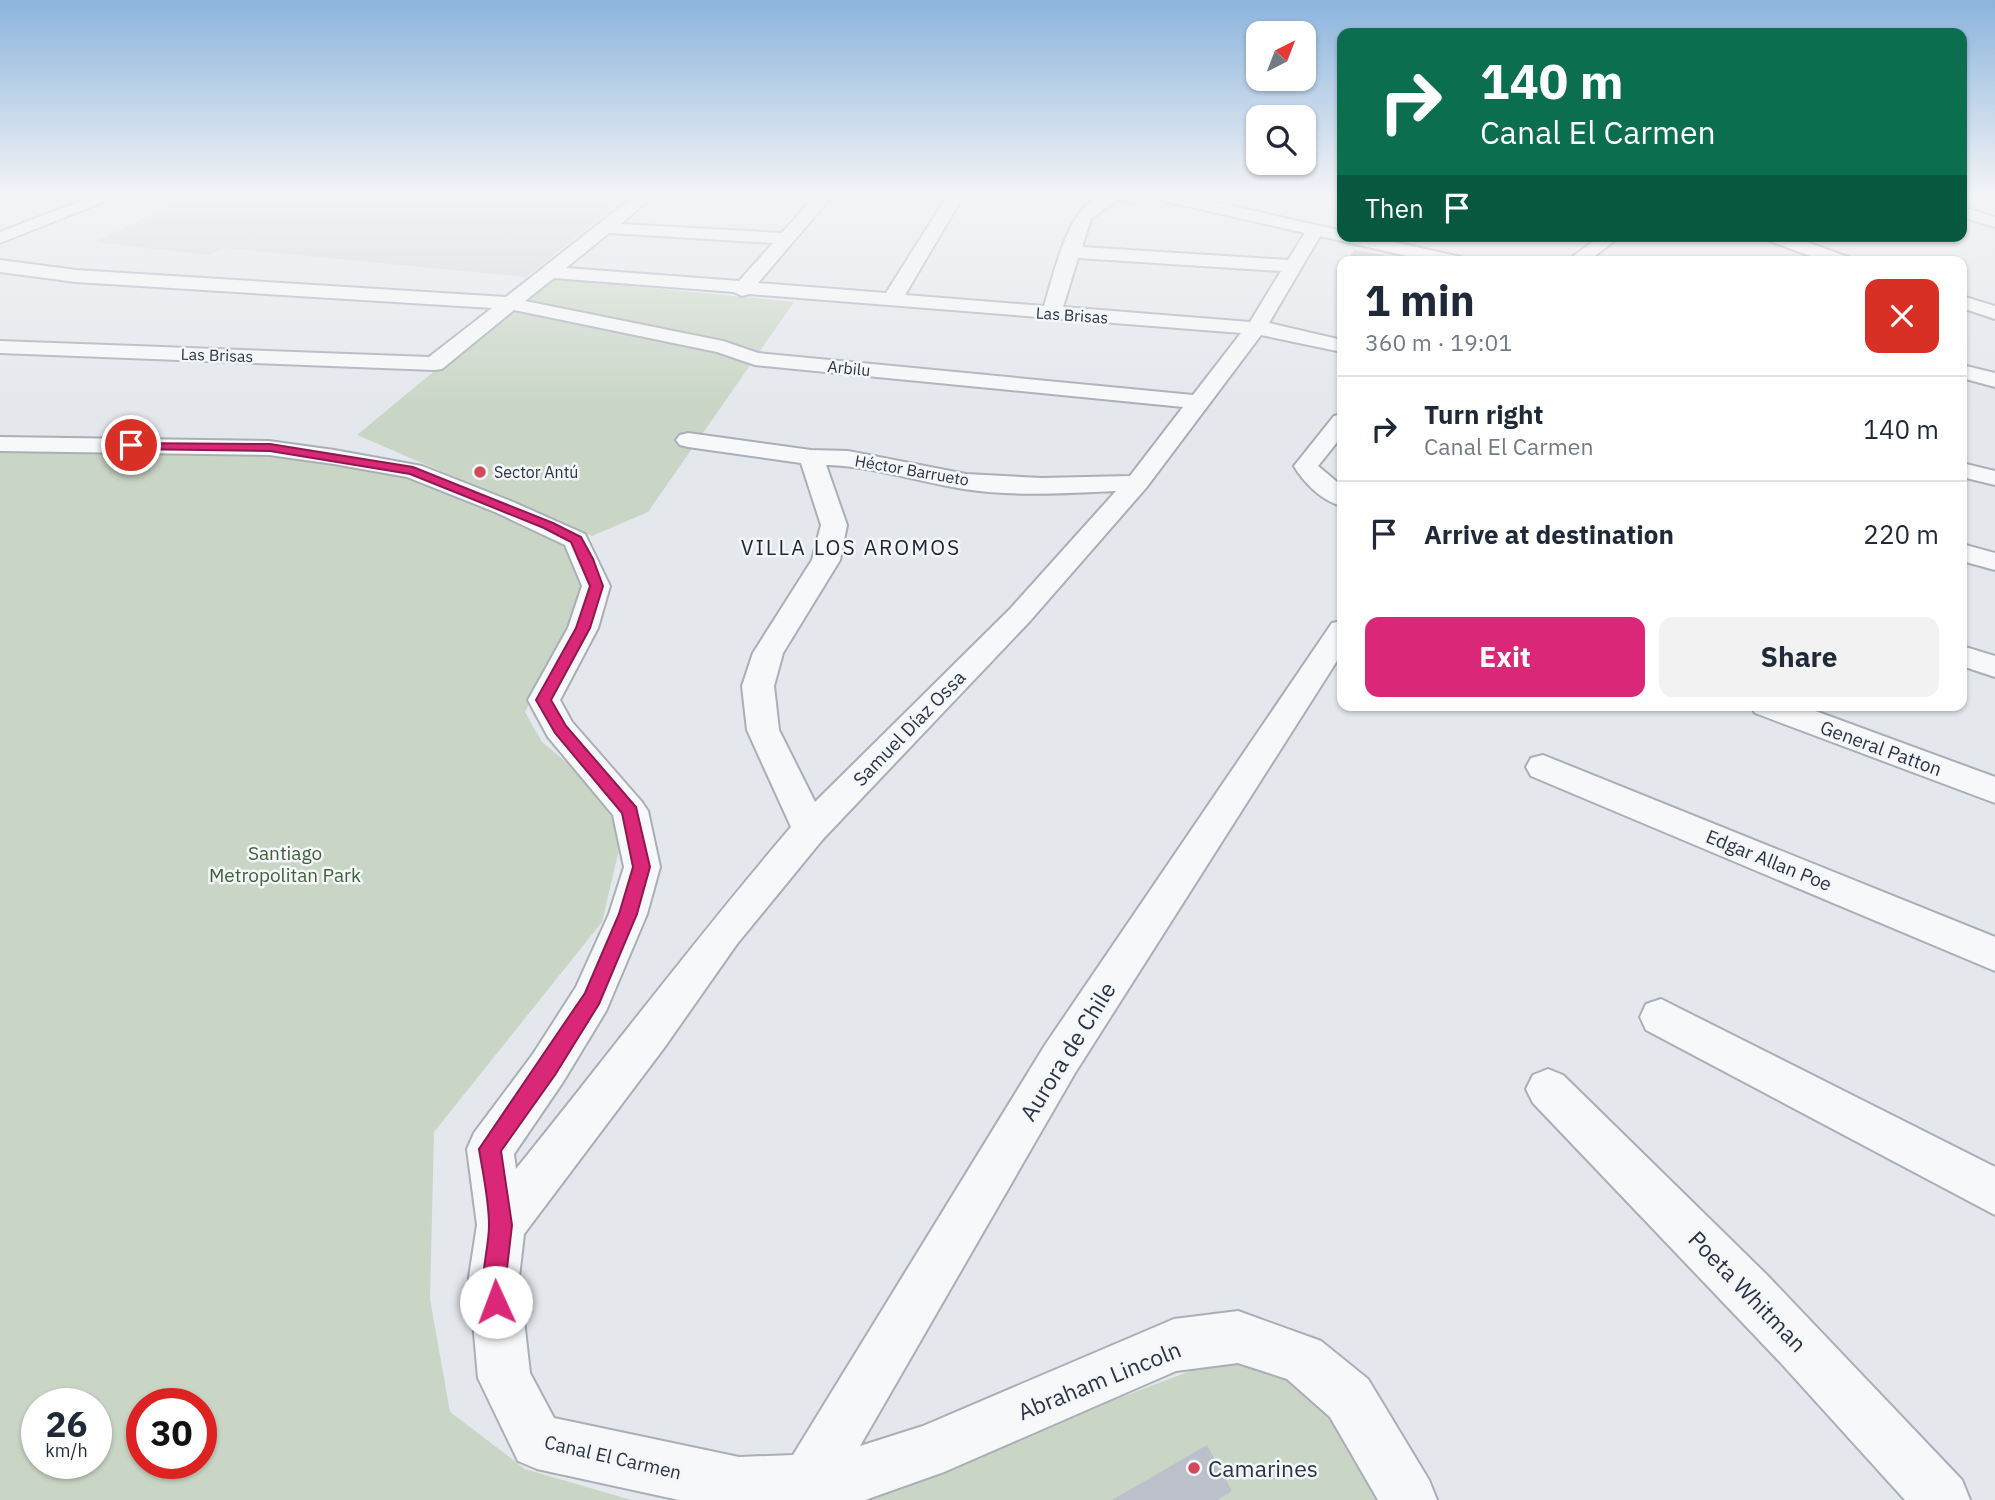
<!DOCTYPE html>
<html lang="en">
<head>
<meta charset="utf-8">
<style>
  :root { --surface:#fff; --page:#f2f2f3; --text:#1f2937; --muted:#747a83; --line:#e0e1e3; --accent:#db2777 }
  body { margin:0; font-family:"IBM Plex Sans",sans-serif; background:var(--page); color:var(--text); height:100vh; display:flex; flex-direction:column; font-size:26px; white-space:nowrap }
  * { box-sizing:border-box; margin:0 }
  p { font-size:23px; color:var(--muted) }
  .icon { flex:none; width:38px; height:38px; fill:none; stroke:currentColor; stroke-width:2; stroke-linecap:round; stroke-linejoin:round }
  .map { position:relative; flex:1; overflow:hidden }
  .details { position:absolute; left:1337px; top:256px; width:630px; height:455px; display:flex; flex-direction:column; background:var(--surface); border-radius:14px; box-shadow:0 2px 5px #0004 }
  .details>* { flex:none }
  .guide { position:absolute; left:1337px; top:28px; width:630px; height:214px; border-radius:14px; box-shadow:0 2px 5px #0004; background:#0b6e4f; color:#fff; overflow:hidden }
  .needle { width:46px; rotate:42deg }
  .tools { position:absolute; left:1246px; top:21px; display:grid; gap:14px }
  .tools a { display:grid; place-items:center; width:70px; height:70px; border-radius:14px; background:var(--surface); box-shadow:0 2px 5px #0004; font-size:35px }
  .speed { position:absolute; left:21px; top:1388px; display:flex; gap:14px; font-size:35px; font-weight:700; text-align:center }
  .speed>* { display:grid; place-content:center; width:91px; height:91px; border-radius:50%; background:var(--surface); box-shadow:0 2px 5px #0004; line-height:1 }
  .speed small { font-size:18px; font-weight:400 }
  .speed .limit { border:10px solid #d22; background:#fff; color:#111 }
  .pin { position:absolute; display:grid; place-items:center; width:60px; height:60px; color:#fff; margin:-30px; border:4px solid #fff; border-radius:50%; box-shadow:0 2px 7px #0007 }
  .me { position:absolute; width:77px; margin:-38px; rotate:358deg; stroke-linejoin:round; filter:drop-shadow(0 0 5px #0008) }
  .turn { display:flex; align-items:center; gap:24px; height:147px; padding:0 28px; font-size:32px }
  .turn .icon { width:91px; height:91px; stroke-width:2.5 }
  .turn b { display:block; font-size:49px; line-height:60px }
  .then { display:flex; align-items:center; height:66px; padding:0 28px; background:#0003; gap:14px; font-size:26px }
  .round { display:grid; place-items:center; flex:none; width:74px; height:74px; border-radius:14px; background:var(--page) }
  .headline { display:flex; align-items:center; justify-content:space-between; height:119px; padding:0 28px }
  h1 { font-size:42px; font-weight:800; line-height:52px }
  .cta { display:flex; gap:14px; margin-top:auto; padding:14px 28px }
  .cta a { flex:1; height:80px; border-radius:14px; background:var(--accent); color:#fff; font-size:28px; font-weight:800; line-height:80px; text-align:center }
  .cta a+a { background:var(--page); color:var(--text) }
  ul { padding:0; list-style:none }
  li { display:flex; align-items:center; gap:21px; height:105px; padding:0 28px; border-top:2px solid var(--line) }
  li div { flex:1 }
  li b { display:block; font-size:26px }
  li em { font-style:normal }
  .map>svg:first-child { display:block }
  .built { fill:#d2d6de }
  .green { fill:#c9d6c5; fill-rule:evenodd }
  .building { fill:#bbc0ca }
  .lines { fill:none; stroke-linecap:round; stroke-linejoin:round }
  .minor-casing { stroke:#a9aeb7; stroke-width:4 }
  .minor { fill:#f7f8fa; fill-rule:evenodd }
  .route { fill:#db2777; stroke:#8e194d; stroke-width:2 }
  .poi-dot { fill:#d1495b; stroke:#f4f6f9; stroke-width:2.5 }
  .labels { text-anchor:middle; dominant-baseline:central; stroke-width:5; stroke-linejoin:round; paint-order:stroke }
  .far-street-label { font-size:16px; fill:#2b3445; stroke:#f4f6f9 }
  .far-poi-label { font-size:16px; fill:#2b3445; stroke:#f4f6f9; text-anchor:start }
  .street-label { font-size:19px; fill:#2b3445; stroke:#f4f6f9 }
  .park-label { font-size:19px; fill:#3f6138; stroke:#f4f6f9 }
  .neighbourhood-label { font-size:21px; letter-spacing:2px; fill:#1d2536; stroke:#f4f6f9 }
  .near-street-label { font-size:23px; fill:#2b3445; stroke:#f4f6f9 }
  .near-poi-label { font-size:23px; fill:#2b3445; stroke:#f4f6f9; text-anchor:start }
</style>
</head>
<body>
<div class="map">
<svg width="1995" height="1500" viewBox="0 0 1995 1500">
  <rect width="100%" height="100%" fill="#e4e7ec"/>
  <path class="built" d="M 190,196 L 626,196 L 626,197 L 526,277 L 224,248 L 210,255 L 95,242 Z"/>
  <path class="green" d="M 547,278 L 794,302 L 648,512 L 592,536 L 357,435 Z
    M 0,439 L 311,460 C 345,464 380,469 412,480 C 467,498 519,522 572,546 L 588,587 L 525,712 L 542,742 L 600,790 L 621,841 L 602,922 L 434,1132 L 430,1299 L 450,1412 L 525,1469 L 631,1500 L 0,1500 ZM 37,1404 L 96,1404 L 96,1463 L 37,1463 ZM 142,1404 L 201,1404 L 201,1463 L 142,1463 Z
    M 1261,1359 L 1309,1383 L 1389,1500 L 851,1500 L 1214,1362 Z"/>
  <path class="building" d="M 1128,197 L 1144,201 L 1133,207 L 1117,203 Z
    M 1354,250 L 1384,255 L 1380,261 L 1347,261 Z
    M 1207,1445 L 1232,1491 L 1217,1500 L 1112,1500 Z"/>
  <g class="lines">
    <g class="minor-casing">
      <path id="minor" d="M 94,196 L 118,196 L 0,243 L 0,232 Z
        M 634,196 L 653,196 L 621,224 L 782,233 L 815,196 L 832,196 L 758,283 L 886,293 L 947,196 L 963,196 L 905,295 L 1044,306 C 1054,275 1067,207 1101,197 C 1107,195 1116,196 1123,196 L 1091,219 L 1082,247 L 1288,260 L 1305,233 L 1164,201 L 1156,196 L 1188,196 L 1342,231 L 1342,236 L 1367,236 L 1461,257 L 1464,261 L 1429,261 L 1320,236 L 1269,323 L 1342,340 L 1342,352 L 1261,335 L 1146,488 L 1030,621 L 823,839 L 737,944 L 664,1048 L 524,1234 L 519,1277 L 530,1373 L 554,1418 L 739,1457 L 793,1455 L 1045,1045 L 1332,623 L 1342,621 L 1342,653 L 1075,1073 L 860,1446 L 923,1426 L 1174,1319 L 1238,1311 L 1321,1341 L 1368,1379 L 1429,1480 L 1437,1500 L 1378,1500 L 1330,1417 L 1287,1379 L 1238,1363 L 1176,1371 L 944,1472 L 865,1500 L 679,1500 L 537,1469 L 518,1461 L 478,1378 L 469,1277 L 477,1225 L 467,1149 L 474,1133 L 533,1054 L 576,987 L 609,914 L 624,867 L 613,815 L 548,737 L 528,700 L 568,628 L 582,586 L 565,545 L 495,512 L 407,477 L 334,464 L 269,455 L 0,451 L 0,437 L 269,441 L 334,450 L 422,466 L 513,502 L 585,534 L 610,586 L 598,628 L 560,700 L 572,722 L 642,802 L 648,811 L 660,867 L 647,914 L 606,1011 L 563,1082 L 514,1154 L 516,1169 C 608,1055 696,938 791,827 L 747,730 L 742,686 L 753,653 L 812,560 L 821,525 L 801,463 L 688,447 L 680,445 L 676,440 L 680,435 L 688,433 L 811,450 L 848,451 L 966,474 L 1042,478 L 1130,476 L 1183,407 L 755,365 L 717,352 L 514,310 L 442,369 L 434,370 L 0,353 L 0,341 L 429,357 L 492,308 L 76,282 L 0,272 L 0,260 L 76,270 L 506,297 ZM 609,233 L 773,243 L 739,281 L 566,268 ZM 1078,258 L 1281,271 L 1250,322 L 1063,307 ZM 554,278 L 734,292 L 742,296 L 749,294 L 1241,333 L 1193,395 L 758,353 L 723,341 L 525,301 ZM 826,465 C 873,466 918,482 964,489 C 1014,497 1066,493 1116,491 L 1010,609 L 815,802 L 779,730 L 774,686 L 783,653 L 840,560 L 847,525 Z
        M 1962,207 L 1995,217 L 1995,227 L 1962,217 Z
        M 1600,236 L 1621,236 L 1588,261 L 1567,261 Z
        M 1764,236 L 1790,236 L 1848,257 L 1851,261 L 1824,261 L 1767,240 Z
        M 1962,296 L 1995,306 L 1995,319 L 1962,308 Z
        M 1962,365 L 1995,373 L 1995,387 L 1962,378 Z
        M 1342,414 L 1342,436 L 1318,466 L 1342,486 L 1342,506 C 1322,501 1304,483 1294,466 L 1334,416 Z
        M 1962,463 L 1995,471 L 1995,485 L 1962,477 Z
        M 1962,544 L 1995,553 L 1995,570 L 1962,561 Z
        M 1962,646 L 1995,656 L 1995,677 L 1962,666 Z
        M 1750,705 L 1799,705 L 1995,777 L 1995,803 L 1755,713 Z
        M 1543,755 L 1995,937 L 1995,971 L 1531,776 L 1526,767 L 1531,758 Z
        M 1661,999 L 1995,1167 L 1995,1215 L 1646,1030 L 1640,1017 L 1646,1004 Z
        M 1548,1069 L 1563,1075 L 1766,1274 L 1962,1480 L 1970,1500 L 1905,1500 L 1779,1361 L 1533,1103 L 1526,1089 L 1533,1075 Z"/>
    </g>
    <use href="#minor" class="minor"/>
  </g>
  <linearGradient id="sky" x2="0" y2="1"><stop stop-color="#8bb4dd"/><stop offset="0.48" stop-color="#f3f4f6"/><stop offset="1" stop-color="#f3f4f6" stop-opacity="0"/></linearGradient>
  <rect width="1995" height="406" fill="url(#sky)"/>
  <path class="route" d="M 127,443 L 270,444 L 413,467 L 553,523 L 581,537 L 593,559 L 603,586 L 590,628 L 551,700 L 566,726 L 636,807 L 650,867 L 637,914 L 599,1004 L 555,1075 L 501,1151 L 512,1225 L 506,1277 L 508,1302 L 505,1311 L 496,1314 L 488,1311 C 476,1282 489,1254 489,1225 C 489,1200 483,1174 479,1149 L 585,993 L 619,914 L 633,867 L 622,813 L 555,733 L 536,700 L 576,628 L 590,586 L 571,542 L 544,528 L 410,474 L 270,451 L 131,449 L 126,445 Z"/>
  <g class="poi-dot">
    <circle cx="480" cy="472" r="7"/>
    <circle cx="1194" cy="1468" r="7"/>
  </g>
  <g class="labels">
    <g class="far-street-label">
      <text transform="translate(1072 315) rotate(4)">Las Brisas</text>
      <text transform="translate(217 355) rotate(2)">Las Brisas</text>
      <text transform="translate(849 368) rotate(6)">Arbilu</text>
      <text transform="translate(912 470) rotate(10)">Héctor Barrueto</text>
    </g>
    <g class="far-poi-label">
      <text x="494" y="472">Sector Antú</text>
    </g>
    <g class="street-label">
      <text transform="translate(909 728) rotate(-46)">Samuel Díaz Ossa</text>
      <text transform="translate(1881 748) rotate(20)">General Patton</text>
      <text transform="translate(1769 860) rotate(22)">Edgar Allan Poe</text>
      <text transform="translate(613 1457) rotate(13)">Canal El Carmen</text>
    </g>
    <g class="park-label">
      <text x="285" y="853">Santiago<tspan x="285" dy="22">Metropolitan Park</tspan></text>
    </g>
    <g class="neighbourhood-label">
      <text x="851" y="547">VILLA LOS AROMOS</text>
    </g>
    <g class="near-street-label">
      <text transform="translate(1067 1051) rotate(-58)">Aurora de Chile</text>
      <text transform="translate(1748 1291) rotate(46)">Poeta Whitman</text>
      <text transform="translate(1099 1380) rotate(-22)">Abraham Lincoln</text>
    </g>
    <g class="near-poi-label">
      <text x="1208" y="1468">Camarines</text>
    </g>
  </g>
</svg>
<div class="tools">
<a><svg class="needle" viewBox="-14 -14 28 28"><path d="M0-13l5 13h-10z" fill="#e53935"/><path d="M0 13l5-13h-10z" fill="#747a83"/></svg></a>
<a><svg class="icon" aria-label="search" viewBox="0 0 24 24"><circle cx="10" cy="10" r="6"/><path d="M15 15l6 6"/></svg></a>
</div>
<div class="speed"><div>26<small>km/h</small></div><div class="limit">30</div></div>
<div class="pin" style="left:131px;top:445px;background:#d93025"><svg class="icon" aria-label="arrive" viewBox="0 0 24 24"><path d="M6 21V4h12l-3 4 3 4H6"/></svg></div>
<svg class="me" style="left:496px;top:1302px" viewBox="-20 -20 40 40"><circle r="19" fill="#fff"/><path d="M0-13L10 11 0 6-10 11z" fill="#db2777"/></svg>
<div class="guide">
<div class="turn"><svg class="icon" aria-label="right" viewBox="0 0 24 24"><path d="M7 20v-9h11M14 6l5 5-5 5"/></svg><div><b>140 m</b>Canal El Carmen</div></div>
<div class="then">Then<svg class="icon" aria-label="arrive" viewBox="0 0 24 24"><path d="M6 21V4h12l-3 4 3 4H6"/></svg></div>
</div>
<section class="details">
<div class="headline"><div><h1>1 min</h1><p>360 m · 19:01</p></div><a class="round" style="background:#d93025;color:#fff"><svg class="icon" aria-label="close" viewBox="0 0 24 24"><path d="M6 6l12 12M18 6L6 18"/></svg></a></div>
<ul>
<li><svg class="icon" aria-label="right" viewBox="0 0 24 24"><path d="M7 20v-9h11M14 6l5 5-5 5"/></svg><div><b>Turn right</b><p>Canal El Carmen</p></div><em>140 m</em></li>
<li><svg class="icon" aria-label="arrive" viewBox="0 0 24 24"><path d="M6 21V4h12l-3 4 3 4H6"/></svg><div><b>Arrive at destination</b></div><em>220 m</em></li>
</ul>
<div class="cta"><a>Exit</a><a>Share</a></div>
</section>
</div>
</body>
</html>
